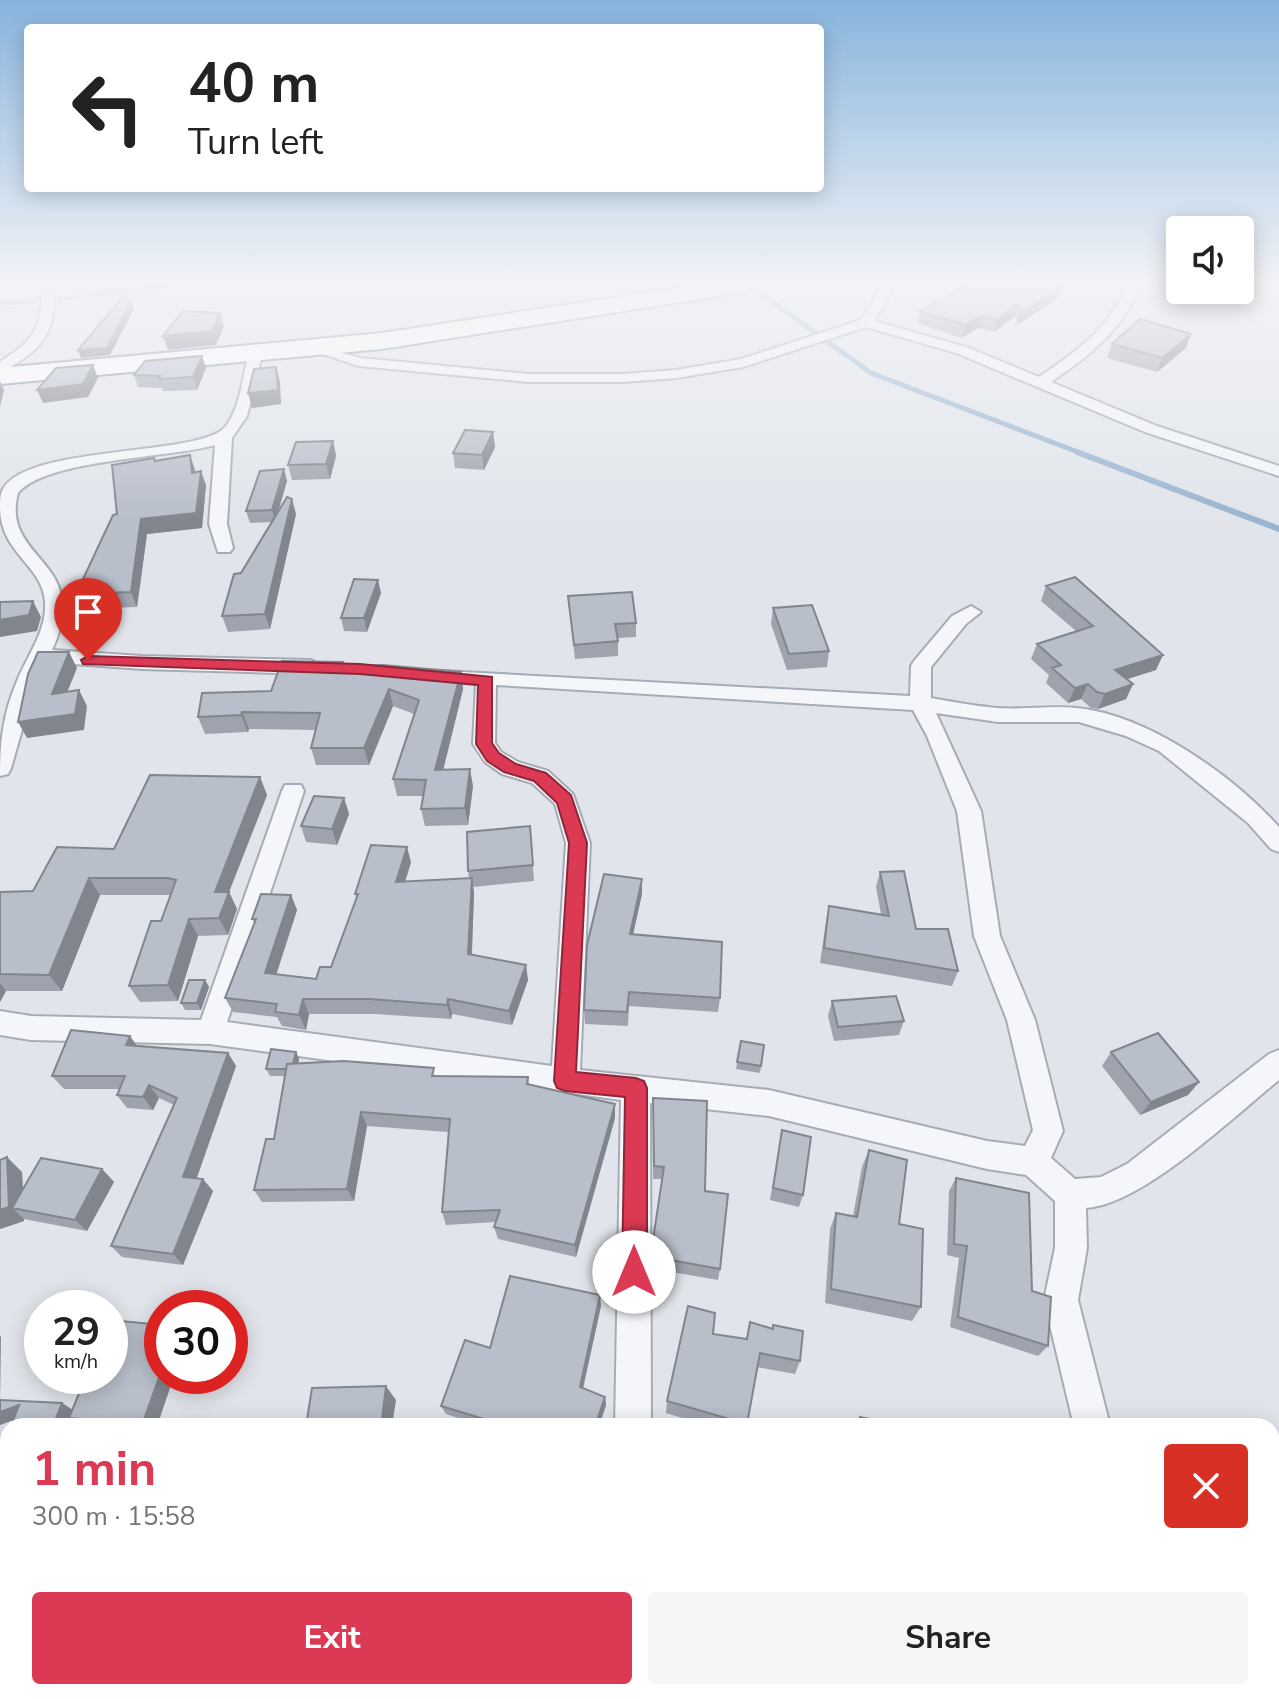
<!DOCTYPE html>
<html lang="en">
<head>
<meta charset="utf-8">
<style>
  :root { --surface:#fff; --page:#f6f6f6; --text:#222; --muted:#767676; --accent:#dc3a54 }
  body { margin:0; font-family:"Nunito Sans",sans-serif; background:var(--page); color:var(--text); height:100vh; display:flex; flex-direction:column; font-size:30px; white-space:nowrap }
  * { box-sizing:border-box; margin:0 }
  p { font-size:26px; color:var(--muted) }
  .icon { flex:none; width:44px; height:44px; fill:none; stroke:currentColor; stroke-width:2; stroke-linecap:round; stroke-linejoin:round }
  .map { position:relative; flex:1; overflow:hidden }
  .sheet { position:absolute; left:0px; top:1418px; width:1280px; height:282px; display:flex; flex-direction:column; background:var(--surface); border-radius:24px 24px 0 0; box-shadow:0 4px 20px #0003 }
  .sheet>* { flex:none }
  .top-card { position:absolute; left:24px; top:24px; width:800px; height:168px; border-radius:8px; box-shadow:0 4px 20px #0003; background:#fff; color:var(--text); overflow:hidden }
  .buttons { position:absolute; left:1166px; top:216px; display:grid; gap:16px }
  .buttons a { display:grid; place-items:center; width:88px; height:88px; border-radius:8px; background:var(--surface); box-shadow:0 4px 20px #0003; font-size:40px }
  .speed { position:absolute; left:24px; top:1290px; display:flex; gap:16px; font-size:40px; font-weight:700; text-align:center }
  .speed>* { display:grid; place-content:center; width:104px; height:104px; border-radius:50%; background:var(--surface); box-shadow:0 4px 20px #0003; line-height:1 }
  .speed small { font-size:20px; font-weight:400 }
  .speed .limit { border:12px solid #d22; background:#fff; color:#111 }
  .pin { position:absolute; display:grid; place-items:center; width:68px; height:68px; color:#fff; margin:-82px -34px; border-radius:50% 50% 50% 0; rotate:-45deg; box-shadow:0 0 8px #0007 }
  .pin .icon { rotate:45deg }
  .me { position:absolute; width:88px; margin:-44px; rotate:0deg; stroke-linejoin:round; filter:drop-shadow(0 0 6px #0008) }
  .turn { display:flex; align-items:center; gap:28px; height:168px; padding:0 32px; font-size:36px }
  .turn .icon { width:104px; height:104px; stroke-width:2.5 }
  .turn b { display:block; font-size:56px; line-height:68px }
  .round { display:grid; place-items:center; flex:none; width:84px; height:84px; border-radius:8px; background:var(--page) }
  .headline { display:flex; align-items:center; justify-content:space-between; height:136px; padding:0 32px }
  h1 { font-size:48px; font-weight:700; line-height:60px; color:var(--accent) }
  .button { display:flex; gap:16px; margin-top:auto; padding:16px 32px }
  .button a { flex:1; height:92px; border-radius:8px; background:var(--accent); color:#fff; font-size:32px; font-weight:700; line-height:92px; text-align:center }
  .button a+a { background:var(--page); color:var(--text) }
  .map>svg:first-child { display:block }
  .lines { fill:none; stroke-linecap:round; stroke-linejoin:round }
  .stream-far1 { stroke:#99b4cf; stroke-width:5 }
  .stream { stroke:#99b4cf; stroke-width:6 }
  .street-casing { stroke:#a6acb6; stroke-width:4 }
  .highway-casing { stroke:#8793a4; stroke-width:4 }
  .street { fill:#f5f6f9; fill-rule:evenodd }
  .highway { fill:#fff; fill-rule:evenodd }
  .wall { fill:#9ea3ae }
  .shaded-wall { fill:#81858d }
  .building { fill:#b8beca; stroke:#81858d; stroke-width:2 }
  .route { fill:#dc3a54; stroke:#8f2637; stroke-width:2 }
</style>
</head>
<body>
<div class="map">
<svg width="1279" height="1699" viewBox="0 0 1279 1699">
  <rect width="100%" height="100%" fill="#e1e5eb"/>
  <g class="lines">
    <path class="stream-far1" d="M 756,290 L 871,373 L 1083,454
      M 61,299 L 172,285
      M 0,303 L 35,301"/>
    <path class="stream" d="M 1077,452 L 1279,529"/>
    <g class="street-casing">
      <path id="street" d="M 42,285 L 54,285 C 55,319 52,339 23,359 C 15,364 8,370 0,372 L 0,362 C 37,337 41,330 42,285 Z
        M 883,285 L 896,285 L 874,321 L 966,347 L 1039,377 C 1076,352 1110,328 1127,285 L 1140,285 C 1123,330 1089,356 1051,382 L 1157,426 L 1279,466 L 1279,476 L 1145,432 L 956,353 L 866,327 L 743,367 L 676,378 L 623,382 L 528,382 L 359,366 L 307,349 L 314,345 L 360,358 L 528,374 L 623,374 L 676,370 L 741,359 L 861,320 Z
        M 256,347 L 263,351 L 247,416 L 232,438 L 227,524 L 233,548 L 230,552 L 218,552 L 209,524 L 215,445 C 170,458 46,459 18,493 C 0,561 94,560 52,650 L 142,656 L 311,660 L 321,667 L 311,674 L 142,669 L 46,662 L 33,692 L 11,768 L 8,774 L 0,776 C 0,741 3,714 17,681 C 27,656 47,631 45,602 C 43,565 0,554 0,507 C 0,500 0,495 3,489 C 28,444 204,457 226,426 C 241,406 243,374 249,351 Z
        M 971,606 L 981,612 L 966,624 L 931,667 L 931,698 C 953,702 975,706 997,708 C 1024,710 1051,705 1077,708 C 1148,715 1232,775 1279,827 L 1279,852 L 1271,849 L 1248,823 L 1159,751 L 1126,736 L 1079,722 L 998,722 L 936,713 L 981,811 L 1000,936 L 1035,1020 L 1063,1131 L 1051,1158 L 1075,1179 L 1101,1177 L 1127,1164 L 1269,1054 L 1279,1050 L 1279,1080 C 1233,1117 1142,1205 1086,1208 L 1087,1248 L 1078,1300 L 1110,1426 L 1074,1426 L 1044,1300 L 1055,1248 L 1055,1201 L 1026,1175 L 987,1169 L 769,1116 L 650,1103 L 651,1426 L 615,1426 L 621,1100 L 210,1044 L 31,1040 L 0,1035 L 0,1011 L 31,1016 L 201,1020 L 282,791 L 285,785 L 301,785 L 304,791 L 227,1022 L 552,1066 L 566,843 L 555,804 L 532,783 L 502,774 L 485,762 L 473,744 L 476,684 L 424,680 L 421,675 L 424,670 L 910,696 L 911,666 L 914,661 L 952,616 ZM 496,685 L 913,710 L 927,736 L 957,811 L 974,936 L 1007,1020 L 1033,1130 L 1025,1146 L 987,1141 L 769,1090 L 580,1070 L 590,843 L 573,794 L 548,771 L 518,762 L 501,752 L 495,743 Z
        M 1272,1651 L 1279,1654 L 1279,1695 L 1271,1692 Z
        M 393,1692 L 433,1692 L 434,1699 L 392,1699 Z"/>
    </g>
    <g class="highway-casing">
      <path id="highway" d="M 696,285 L 755,285 L 744,292 L 382,349 L 0,384 L 0,368 L 382,333 Z"/>
    </g>
    <use href="#street" class="street"/>
    <use href="#highway" class="highway"/>
  </g>
  <path class="wall" d="M 1061,286 L 1058,298 L 1017,325 L 1015,316 L 994,332 L 978,328 L 962,338 L 917,323 L 920,311 Z
    M 1112,344 L 1186,348 L 1157,372 L 1107,358 Z
    M 206,368 L 197,390 L 163,391 L 162,388 L 138,387 L 134,375 Z
    M 493,432 L 495,447 L 484,470 L 455,468 L 453,453 Z
    M 333,441 L 336,456 L 330,479 L 292,480 L 288,465 Z
    M 155,461 L 195,472 L 206,485 L 202,528 L 147,534 L 137,607 L 83,609 L 76,594 L 117,514 Z
    M 284,469 L 287,481 L 278,512 L 296,514 L 270,629 L 228,632 L 222,616 L 241,573 L 272,522 L 250,523 L 246,511 Z
    M 1046,586 L 1156,670 L 1126,679 L 1133,684 L 1126,699 L 1098,709 L 1091,708 L 1081,699 L 1068,703 L 1046,683 L 1049,675 L 1031,659 L 1037,644 L 1076,631 L 1041,601 Z
    M 381,593 L 367,632 L 344,631 L 341,618 Z
    M 568,596 L 636,623 L 636,637 L 618,638 L 618,656 L 575,659 Z
    M 773,608 L 829,651 L 827,667 L 787,670 L 771,624 Z
    M 343,662 L 344,667 L 461,672 L 463,689 L 443,770 L 473,786 L 468,825 L 425,826 L 421,809 L 423,796 L 397,796 L 393,779 L 414,714 L 393,706 L 369,765 L 316,765 L 311,748 L 316,730 L 249,729 L 248,732 L 205,734 L 198,717 L 271,691 Z
    M 260,777 L 267,795 L 229,892 L 237,909 L 228,935 L 198,936 L 178,1001 L 140,1002 L 129,986 L 161,921 L 171,895 L 100,895 L 62,991 L 6,991 L 0,1002 L 0,892 L 33,891 L 114,849 Z
    M 344,798 L 349,814 L 337,845 L 306,842 L 301,826 Z
    M 530,826 L 534,881 L 473,887 L 474,893 L 472,955 L 528,980 L 512,1025 L 452,1014 L 451,1019 L 375,1014 L 309,1014 L 306,1030 L 282,1026 L 277,1017 L 233,1012 L 225,998 L 255,924 L 252,919 L 291,895 L 297,910 L 276,974 L 316,979 L 331,967 L 357,899 L 355,894 L 411,862 L 405,882 L 469,878 L 468,871 Z
    M 880,872 L 916,929 L 958,971 L 952,986 L 820,963 L 826,921 L 829,906 L 881,914 L 876,887 Z
    M 642,894 L 633,934 L 720,998 L 718,1012 L 629,1006 L 628,1026 L 585,1024 L 584,1010 Z
    M 205,980 L 209,987 L 201,1010 L 185,1010 L 181,1003 Z
    M 832,1001 L 904,1021 L 899,1035 L 834,1041 L 828,1016 Z
    M 741,1041 L 764,1045 L 760,1073 L 736,1069 Z
    M 137,1046 L 228,1053 L 236,1066 L 196,1178 L 213,1191 L 183,1265 L 122,1257 L 111,1246 L 174,1105 L 159,1098 L 153,1110 L 127,1108 L 117,1095 L 119,1089 L 64,1089 L 52,1076 Z
    M 296,1052 L 299,1059 L 298,1063 L 436,1076 L 528,1077 L 529,1084 L 615,1104 L 615,1118 L 576,1257 L 498,1239 L 494,1227 L 496,1222 L 446,1225 L 442,1212 L 448,1132 L 367,1126 L 354,1201 L 262,1202 L 254,1190 L 274,1139 L 285,1076 L 270,1076 L 266,1069 Z
    M 1111,1052 L 1199,1082 L 1188,1095 L 1140,1115 L 1102,1066 Z
    M 653,1098 L 705,1191 L 720,1269 L 718,1280 L 654,1269 L 654,1233 L 662,1179 L 653,1179 Z
    M 782,1130 L 803,1195 L 799,1207 L 770,1200 Z
    M 869,1150 L 899,1224 L 921,1307 L 912,1321 L 825,1303 L 830,1229 L 836,1213 L 853,1216 L 862,1167 Z
    M 0,1160 L 22,1172 L 23,1189 L 102,1169 L 114,1182 L 87,1231 L 24,1219 L 24,1221 L 0,1229 Z
    M 956,1178 L 1032,1291 L 1048,1346 L 1038,1356 L 950,1327 L 959,1258 L 947,1255 L 949,1191 Z
    M 601,1306 L 583,1389 L 605,1397 L 606,1405 L 599,1426 L 483,1426 L 446,1414 L 441,1406 L 490,1348 Z
    M 750,1322 L 800,1361 L 795,1374 L 757,1367 L 746,1426 L 709,1426 L 666,1413 L 667,1401 L 713,1334 L 746,1339 Z
    M 0,1336 L 0,1400 L 62,1403 L 73,1410 L 162,1376 L 174,1376 L 157,1426 L 83,1426 L 71,1419 L 13,1420 L 0,1425 Z
    M 860,1417 L 903,1426 L 854,1426 Z
    M 0,1536 L 8,1536 L 8,1597 L 0,1596 Z
    M 637,1692 L 801,1692 L 799,1699 L 679,1699 L 668,1692 Z"/>
  <path class="shaded-wall" d="M 1061,286 L 1058,298 L 1017,325 L 1020,313 Z
    M 131,303 L 134,309 L 110,355 L 81,358 L 78,350 Z
    M 1018,303 L 1015,316 L 994,332 L 997,320 Z
    M 220,313 L 224,327 L 216,345 L 168,350 L 163,336 Z
    M 981,316 L 978,328 L 962,338 L 965,325 Z
    M 1191,334 L 1186,348 L 1157,372 L 1162,358 Z
    M 202,356 L 206,368 L 197,390 L 193,377 Z
    M 93,365 L 98,378 L 88,397 L 43,403 L 37,390 Z
    M 276,367 L 280,381 L 281,404 L 252,408 L 248,393 Z
    M 0,381 L 4,390 L 0,407 Z
    M 493,432 L 495,447 L 484,470 L 482,455 Z
    M 333,441 L 336,456 L 330,479 L 326,464 Z
    M 190,455 L 195,470 L 197,487 L 192,473 Z
    M 284,469 L 287,481 L 275,522 L 272,510 Z
    M 201,471 L 206,485 L 202,528 L 147,534 L 137,607 L 131,592 L 141,519 Z
    M 292,499 L 296,514 L 270,629 L 265,614 Z
    M 378,580 L 381,593 L 367,632 L 364,618 Z
    M 33,601 L 41,617 L 37,631 L 0,637 L 0,620 Z
    M 69,652 L 77,668 L 60,710 L 52,694 Z
    M 1163,655 L 1156,670 L 1109,685 L 1115,670 Z
    M 461,672 L 463,689 L 439,787 L 435,770 Z
    M 1088,684 L 1081,699 L 1068,703 L 1075,688 Z
    M 1133,684 L 1126,699 L 1098,709 L 1105,694 Z
    M 389,689 L 393,706 L 369,765 L 364,748 Z
    M 79,690 L 87,706 L 84,730 L 27,738 L 18,722 Z
    M 242,712 L 249,729 L 248,732 L 241,715 Z
    M 470,769 L 473,786 L 468,825 L 465,808 Z
    M 260,777 L 267,795 L 229,892 L 237,909 L 228,935 L 219,918 L 215,892 Z
    M 344,798 L 349,814 L 337,845 L 332,829 Z
    M 407,847 L 411,862 L 400,898 L 396,882 Z
    M 89,878 L 100,895 L 62,991 L 49,975 Z
    M 472,878 L 474,893 L 471,969 L 468,954 Z
    M 642,879 L 642,894 L 630,948 L 630,934 Z
    M 291,895 L 297,910 L 272,988 L 265,973 Z
    M 189,919 L 198,936 L 178,1001 L 168,985 Z
    M 526,965 L 528,980 L 512,1025 L 509,1011 Z
    M 205,980 L 209,987 L 201,1010 L 197,1003 Z
    M 0,983 L 6,991 L 0,1002 Z
    M 303,999 L 309,1014 L 306,1030 L 299,1015 Z
    M 448,999 L 452,1014 L 451,1019 L 447,1005 Z
    M 130,1036 L 139,1049 L 126,1045 Z
    M 296,1052 L 299,1059 L 296,1076 L 292,1069 Z
    M 228,1053 L 236,1066 L 193,1189 L 183,1177 Z
    M 1199,1082 L 1188,1095 L 1140,1115 L 1151,1102 Z
    M 149,1085 L 159,1098 L 153,1110 L 143,1097 Z
    M 615,1104 L 615,1118 L 576,1257 L 575,1245 Z
    M 361,1112 L 367,1126 L 354,1201 L 347,1189 Z
    M 7,1157 L 22,1172 L 24,1210 L 12,1208 L 24,1219 L 24,1221 L 0,1229 L 0,1210 Z
    M 102,1169 L 114,1182 L 87,1231 L 75,1220 Z
    M 203,1179 L 213,1191 L 183,1265 L 173,1254 Z
    M 600,1295 L 601,1306 L 581,1396 L 580,1387 Z
    M 0,1336 L 1,1337 L 0,1403 Z
    M 162,1369 L 162,1376 L 174,1376 L 157,1426 L 144,1426 L 142,1425 Z
    M 386,1386 L 396,1400 L 392,1426 L 381,1426 Z
    M 605,1397 L 606,1405 L 599,1426 L 595,1426 Z
    M 62,1403 L 74,1411 L 69,1426 L 53,1426 Z
    M 19,1405 L 32,1413 L 0,1425 L 0,1412 Z
    M 216,1692 L 235,1692 L 233,1699 L 215,1699 Z"/>
  <path class="building" d="M 966,285 L 1061,285 L 1061,286 L 1020,313 L 1018,303 L 997,320 L 981,316 L 965,325 L 920,311 Z
    M 123,297 L 131,303 L 107,348 L 78,350 Z
    M 183,311 L 220,313 L 212,331 L 163,336 Z
    M 1140,319 L 1191,334 L 1162,358 L 1112,344 Z
    M 202,356 L 193,377 L 159,379 L 160,376 L 134,375 L 145,361 Z
    M 93,365 L 83,384 L 37,390 L 56,368 Z
    M 276,367 L 278,390 L 248,393 L 254,369 Z
    M 465,430 L 493,432 L 482,455 L 453,453 Z
    M 333,441 L 326,464 L 288,465 L 296,442 Z
    M 190,455 L 192,473 L 201,471 L 196,513 L 141,519 L 131,592 L 76,594 L 113,515 L 117,514 L 112,465 L 154,458 L 155,461 Z
    M 284,469 L 272,510 L 246,511 L 260,471 Z
    M 287,497 L 292,499 L 265,614 L 222,616 L 234,574 L 241,573 Z
    M 1075,577 L 1163,655 L 1115,670 L 1133,684 L 1105,694 L 1097,692 L 1088,684 L 1075,688 L 1052,668 L 1061,665 L 1037,644 L 1093,626 L 1046,586 Z
    M 354,579 L 378,580 L 364,618 L 341,618 Z
    M 632,592 L 636,623 L 615,624 L 618,641 L 574,645 L 568,596 Z
    M 33,601 L 29,615 L 0,620 L 0,602 Z
    M 812,605 L 829,651 L 789,654 L 773,608 Z
    M 38,652 L 69,652 L 52,694 L 79,690 L 75,714 L 18,722 L 28,674 Z
    M 282,661 L 343,662 L 341,667 L 383,665 L 461,672 L 435,770 L 470,769 L 465,808 L 421,809 L 426,780 L 393,779 L 419,700 L 389,689 L 364,748 L 311,748 L 320,713 L 242,712 L 241,715 L 198,717 L 202,693 L 271,691 Z
    M 150,775 L 260,777 L 215,892 L 229,892 L 219,918 L 189,919 L 168,985 L 129,986 L 151,921 L 161,921 L 176,880 L 168,878 L 89,878 L 49,975 L 0,974 L 0,892 L 33,891 L 57,847 L 114,849 Z
    M 314,796 L 344,798 L 332,829 L 301,826 Z
    M 530,826 L 533,865 L 468,871 L 467,832 Z
    M 371,845 L 407,847 L 396,882 L 472,878 L 468,954 L 526,965 L 509,1011 L 448,999 L 447,1005 L 370,999 L 303,999 L 299,1015 L 275,1012 L 277,1004 L 225,998 L 256,919 L 252,919 L 261,894 L 291,895 L 265,973 L 316,979 L 320,967 L 331,967 L 358,894 L 355,894 Z
    M 904,871 L 916,929 L 948,929 L 958,971 L 824,948 L 829,906 L 889,916 L 880,872 Z
    M 604,874 L 642,879 L 630,934 L 722,942 L 720,998 L 629,992 L 627,1012 L 584,1010 L 587,945 Z
    M 189,980 L 205,980 L 197,1003 L 181,1003 Z
    M 896,996 L 904,1021 L 838,1027 L 832,1001 Z
    M 71,1030 L 130,1036 L 126,1045 L 228,1053 L 183,1177 L 203,1179 L 173,1254 L 111,1246 L 177,1098 L 149,1085 L 143,1097 L 117,1095 L 125,1076 L 52,1076 Z
    M 1158,1033 L 1199,1082 L 1151,1102 L 1111,1052 Z
    M 741,1041 L 764,1045 L 761,1066 L 737,1062 Z
    M 271,1049 L 296,1052 L 293,1064 L 287,1064 L 286,1069 L 266,1069 Z
    M 344,1061 L 434,1068 L 432,1076 L 528,1077 L 527,1084 L 615,1104 L 575,1245 L 494,1227 L 500,1210 L 442,1212 L 450,1119 L 361,1112 L 347,1189 L 254,1190 L 266,1139 L 274,1139 L 287,1064 Z
    M 653,1098 L 707,1101 L 705,1191 L 728,1194 L 720,1269 L 654,1257 L 654,1233 L 664,1167 L 654,1166 Z
    M 782,1130 L 811,1137 L 803,1195 L 773,1188 Z
    M 869,1150 L 907,1160 L 899,1224 L 923,1229 L 921,1307 L 831,1289 L 836,1213 L 857,1217 Z
    M 7,1157 L 9,1207 L 0,1210 L 0,1160 Z
    M 41,1158 L 102,1169 L 75,1220 L 12,1208 Z
    M 956,1178 L 1029,1193 L 1032,1291 L 1051,1297 L 1048,1346 L 958,1317 L 967,1246 L 954,1244 Z
    M 510,1276 L 600,1295 L 580,1387 L 605,1397 L 595,1426 L 507,1426 L 441,1406 L 465,1340 L 490,1348 Z
    M 688,1306 L 715,1313 L 713,1334 L 747,1339 L 750,1322 L 773,1329 L 773,1325 L 803,1331 L 800,1361 L 760,1353 L 747,1424 L 667,1401 Z
    M 110,1320 L 162,1325 L 162,1369 L 142,1425 L 69,1418 L 86,1376 L 110,1376 Z
    M 386,1386 L 381,1426 L 306,1426 L 312,1388 Z
    M 0,1400 L 62,1403 L 53,1426 L 11,1426 L 19,1405 L 0,1412 Z
    M 860,1417 L 903,1426 L 860,1426 Z
    M 0,1536 L 8,1536 L 8,1593 L 0,1593 Z
    M 117,1692 L 216,1692 L 215,1699 L 115,1699 Z
    M 637,1692 L 668,1692 L 667,1699 L 637,1699 Z
    M 673,1692 L 801,1692 L 799,1699 L 685,1699 Z"/>
  <linearGradient id="sky" x2="0" y2="1"><stop stop-color="#88b4de"/><stop offset="0.54" stop-color="#f2f3f6"/><stop offset="1" stop-color="#f2f3f6" stop-opacity="0"/></linearGradient>
  <rect width="1279" height="523" fill="url(#sky)"/>
  <path class="route" d="M 88,656 L 360,664 L 492,677 L 492,743 L 499,753 L 516,764 L 546,773 L 571,795 L 587,843 L 576,1072 L 636,1078 L 644,1081 L 647,1088 L 647,1272 L 643,1281 L 634,1285 L 626,1281 L 622,1272 L 625,1097 L 565,1091 L 557,1088 L 554,1081 L 569,843 L 557,803 L 534,781 L 504,772 L 487,761 L 476,744 L 478,685 L 360,674 L 83,664 L 81,660 Z"/>
</svg>
<div class="buttons">
<a><svg class="icon" aria-label="sound" viewBox="0 0 24 24"><path d="M4 9h4l5-4v14l-5-4H4zM17 9q2 3 0 6"/></svg></a>
</div>
<div class="speed"><div>29<small>km/h</small></div><div class="limit">30</div></div>
<div class="pin" style="left:88px;top:660px;background:#d93025"><svg class="icon" aria-label="arrive" viewBox="0 0 24 24"><path d="M6 21V4h12l-3 4 3 4H6"/></svg></div>
<svg class="me" style="left:634px;top:1272px" viewBox="-20 -20 40 40"><circle r="19" fill="#fff"/><path d="M0-13L10 11 0 6-10 11z" fill="#dc3a54"/></svg>
<div class="top-card">
<div class="turn"><svg class="icon" aria-label="left" viewBox="0 0 24 24"><path d="M17 20v-9H6M10 6l-5 5 5 5"/></svg><div><b>40 m</b>Turn left</div></div>
</div>
<section class="sheet">
<div class="headline"><div><h1>1 min</h1><p>300 m · 15:58</p></div><a class="round" style="background:#d93025;color:#fff"><svg class="icon" aria-label="close" viewBox="0 0 24 24"><path d="M6 6l12 12M18 6L6 18"/></svg></a></div>
<div class="button"><a>Exit</a><a>Share</a></div>
</section>
</div>
</body>
</html>
